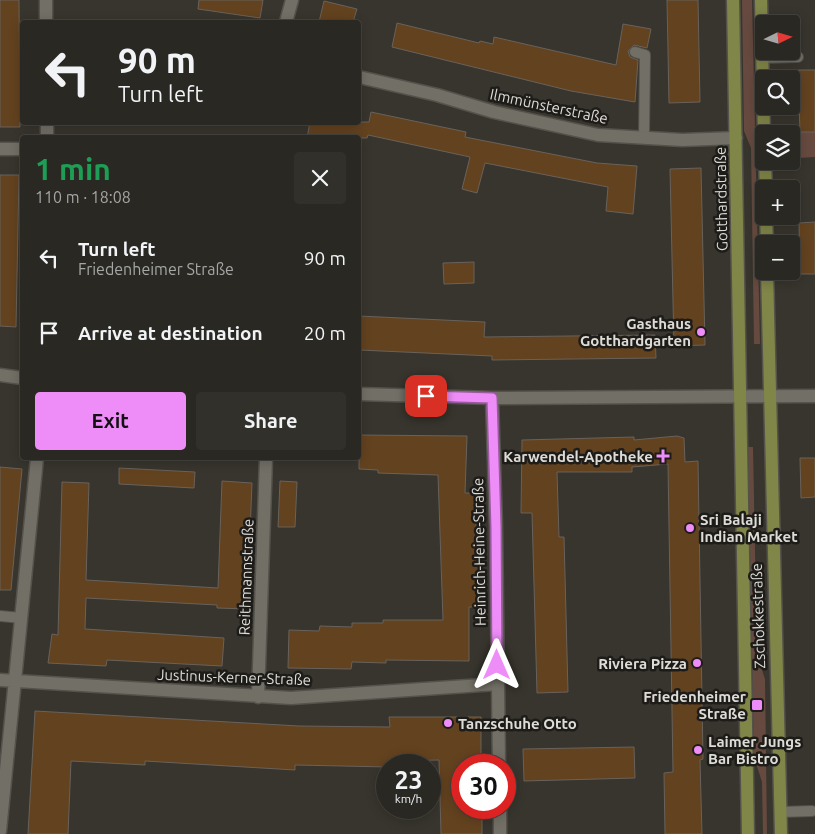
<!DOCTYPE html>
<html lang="en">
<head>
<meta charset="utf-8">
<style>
  :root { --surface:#292822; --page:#31302a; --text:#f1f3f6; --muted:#a5a6a5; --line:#454440; --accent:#ee8cf8 }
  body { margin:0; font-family:Ubuntu,sans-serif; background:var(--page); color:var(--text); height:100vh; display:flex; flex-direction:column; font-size:19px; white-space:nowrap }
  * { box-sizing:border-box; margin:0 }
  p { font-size:16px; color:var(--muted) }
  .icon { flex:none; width:28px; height:28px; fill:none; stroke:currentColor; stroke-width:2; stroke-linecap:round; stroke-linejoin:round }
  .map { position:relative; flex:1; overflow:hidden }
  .panel { position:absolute; left:20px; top:135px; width:341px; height:325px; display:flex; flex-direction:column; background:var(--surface); border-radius:5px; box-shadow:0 2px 12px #0003,0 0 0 1px var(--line) }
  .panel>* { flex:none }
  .guide { position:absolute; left:20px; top:20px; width:341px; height:105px; border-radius:5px; box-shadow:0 2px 12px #0003,0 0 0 1px var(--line); background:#292822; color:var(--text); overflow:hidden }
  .needle { width:32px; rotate:85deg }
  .tools { position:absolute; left:755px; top:15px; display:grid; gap:10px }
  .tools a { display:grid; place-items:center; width:45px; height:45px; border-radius:5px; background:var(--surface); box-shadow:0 2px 12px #0003,0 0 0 1px var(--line); font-size:25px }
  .speed { position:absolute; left:376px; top:754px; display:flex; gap:10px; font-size:25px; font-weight:700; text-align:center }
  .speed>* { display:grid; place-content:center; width:65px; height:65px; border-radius:50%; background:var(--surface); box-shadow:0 2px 12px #0003,0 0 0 1px var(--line); line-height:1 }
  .speed small { font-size:12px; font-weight:400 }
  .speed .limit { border:8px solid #d22; background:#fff; color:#111 }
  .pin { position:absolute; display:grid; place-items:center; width:42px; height:42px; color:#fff; margin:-21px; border-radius:10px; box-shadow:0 2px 8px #0006 }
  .me { position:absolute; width:55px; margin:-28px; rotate:0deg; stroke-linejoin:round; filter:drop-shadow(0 0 4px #0008) }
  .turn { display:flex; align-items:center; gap:18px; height:105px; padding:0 15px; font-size:22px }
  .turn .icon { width:65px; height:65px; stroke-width:2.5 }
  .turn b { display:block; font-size:35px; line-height:42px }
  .round { display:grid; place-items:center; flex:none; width:52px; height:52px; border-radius:5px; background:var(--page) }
  .summary { display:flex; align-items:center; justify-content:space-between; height:85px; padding:0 15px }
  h1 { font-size:30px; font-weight:700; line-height:38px; color:#1e9e55 }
  .cta { display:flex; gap:10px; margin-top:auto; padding:10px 15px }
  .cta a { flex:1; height:58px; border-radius:5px; background:var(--accent); color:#111; font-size:20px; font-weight:700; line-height:58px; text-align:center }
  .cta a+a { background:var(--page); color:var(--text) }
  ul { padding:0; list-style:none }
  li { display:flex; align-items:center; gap:15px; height:75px; padding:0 15px }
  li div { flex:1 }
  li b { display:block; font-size:19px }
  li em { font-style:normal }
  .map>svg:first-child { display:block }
  .green { fill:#674a3f }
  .building { fill:#63421f; stroke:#69625b }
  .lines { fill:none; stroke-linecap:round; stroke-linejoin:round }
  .lane-casing { stroke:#54524b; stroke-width:12 }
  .street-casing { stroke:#54524b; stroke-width:15 }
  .secondary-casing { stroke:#54524b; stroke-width:15 }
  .lane { stroke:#726f66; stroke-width:10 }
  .street { stroke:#726f66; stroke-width:12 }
  .secondary { stroke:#808548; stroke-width:12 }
  .route-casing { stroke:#9b5ba1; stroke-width:12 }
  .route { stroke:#ee8cf8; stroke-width:9 }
  .poi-dot { fill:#ee8cf8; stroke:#1e1c19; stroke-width:2 }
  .labels { text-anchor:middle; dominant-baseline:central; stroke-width:5; stroke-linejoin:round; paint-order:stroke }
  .street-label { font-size:15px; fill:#dedcd7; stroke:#1e1c19 }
  .poi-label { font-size:15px; font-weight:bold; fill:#dedcd7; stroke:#1e1c19; text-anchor:end }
</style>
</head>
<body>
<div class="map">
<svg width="815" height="834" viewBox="0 0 815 834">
  <rect width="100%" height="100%" fill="#37352d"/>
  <path class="green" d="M 742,0 L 752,0 L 760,344 L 754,344 L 751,148 L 744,131 Z
    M 800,132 L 815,132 L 815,157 L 799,158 Z
    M 748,447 L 753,447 L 757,655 L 765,679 L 767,834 L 763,834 L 762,782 L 754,757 Z"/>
  <path class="building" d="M 0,0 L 19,0 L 20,127 L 0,127 Z
    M 199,0 L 263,0 L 260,18 L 198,9 Z
    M 667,0 L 698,0 L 700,102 L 669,103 Z
    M 324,1 L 357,9 L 353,22 L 319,22 Z
    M 397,23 L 479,43 L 480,41 L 493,44 L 494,37 L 616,65 L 623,24 L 651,29 L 647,48 L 634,45 L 628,51 L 630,57 L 638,60 L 635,102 L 571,91 L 392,47 Z
    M 798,70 L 815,70 L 815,132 L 800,132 Z
    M 371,112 L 466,132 L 465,137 L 597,163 L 637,166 L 633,214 L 606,211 L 608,187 L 485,163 L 477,193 L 462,189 L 470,157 L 368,135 L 367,138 L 307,138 L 310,122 L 369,122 Z
    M 701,168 L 705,345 L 674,346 L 670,169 Z
    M 0,175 L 19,175 L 16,327 L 0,326 Z
    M 815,222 L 815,274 L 800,274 L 799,223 Z
    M 474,262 L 474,283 L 444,284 L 443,263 Z
    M 359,316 L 485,322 L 484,337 L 655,335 L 656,358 L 492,360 L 492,356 L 359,350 Z
    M 359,435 L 467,436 L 465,493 L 475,493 L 479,607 L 469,607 L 469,661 L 386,660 L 386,663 L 352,662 L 351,669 L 288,668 L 289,630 L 319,631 L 320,626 L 352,627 L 352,623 L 383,623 L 383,620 L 443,620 L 438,475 L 378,473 L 378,470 L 359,469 Z
    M 677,436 L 684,438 L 685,462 L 698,461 L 703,759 L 700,760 L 702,834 L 665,834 L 664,773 L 673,772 L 668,464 L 632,467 L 632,472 L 557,472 L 559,537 L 564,537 L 568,692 L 537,693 L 532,513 L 521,513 L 522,440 L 634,437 L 634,440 Z
    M 800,458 L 815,458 L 815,497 L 801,498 Z
    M 0,467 L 22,469 L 11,590 L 0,590 Z
    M 119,468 L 195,472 L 194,488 L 119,484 Z
    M 222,481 L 252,483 L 247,609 L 217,608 L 217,605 L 86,598 L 85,629 L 224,638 L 222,666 L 107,660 L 106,666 L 48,663 L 52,634 L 58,635 L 62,482 L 89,483 L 86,580 L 218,588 Z
    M 280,481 L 297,482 L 295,527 L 278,527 Z
    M 35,711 L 299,726 L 390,727 L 389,717 L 481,717 L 481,765 L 462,765 L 462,808 L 482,808 L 482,834 L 441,834 L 439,760 L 390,761 L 388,767 L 295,765 L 295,770 L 145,761 L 145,765 L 71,761 L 68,834 L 28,834 Z
    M 634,747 L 635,778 L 524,781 L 523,749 Z"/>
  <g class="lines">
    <g class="lane-casing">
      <path id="lane" d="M 635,52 L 645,55 L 644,137
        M 762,58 L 798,57
        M 0,616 L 22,618
        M 780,812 L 812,811"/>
    </g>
    <g class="street-casing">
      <path id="street" d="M 46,0 L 46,22
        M 286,22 L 292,0
        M 359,77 L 437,95 L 494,112 L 598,135 L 682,140 L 736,138
        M 47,138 L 47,122
        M 0,149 L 22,149
        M 0,375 L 22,378
        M 359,394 L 492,398 L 815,396
        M 492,398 L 496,527 L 499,765
        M 0,680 L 291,698 L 497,684
        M 258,697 L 266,458
        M 500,808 L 500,834
        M 0,831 L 37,458"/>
    </g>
    <g class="secondary-casing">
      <path id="secondary" d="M 733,0 L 748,834
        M 761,0 L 764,134
        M 765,161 L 766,189
        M 766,216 L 767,244
        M 767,271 L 781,834"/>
    </g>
    <use href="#lane" class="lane"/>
    <use href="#street" class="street"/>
    <use href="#secondary" class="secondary"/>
  </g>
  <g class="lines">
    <g class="route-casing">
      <path id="route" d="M 426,396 L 492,398 L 496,527 L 497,665"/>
    </g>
    <use href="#route" class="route"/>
  </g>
  <g class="poi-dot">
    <circle cx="701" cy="332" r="5"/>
    <path d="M660.5 448.5h5v5h5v5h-5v5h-5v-5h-5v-5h5z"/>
    <circle cx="690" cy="528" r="5"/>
    <circle cx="697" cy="663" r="5"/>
    <rect x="751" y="699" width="12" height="12" rx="2.5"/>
    <circle cx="448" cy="723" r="5"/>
    <circle cx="698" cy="750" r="5"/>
  </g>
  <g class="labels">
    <g class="street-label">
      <text transform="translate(549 106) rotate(12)">Ilmmünsterstraße</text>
      <text transform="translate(721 199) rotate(-91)">Gotthardstraße</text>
      <text transform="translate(479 552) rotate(-91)">Heinrich-Heine-Straße</text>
      <text transform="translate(246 577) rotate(-88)">Reithmannstraße</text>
      <text transform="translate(758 616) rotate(-92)">Zschokkestraße</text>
      <text transform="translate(234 677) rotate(2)">Justinus-Kerner-Straße</text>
    </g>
    <g class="poi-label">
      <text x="691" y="323">Gasthaus<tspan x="691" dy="17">Gotthardgarten</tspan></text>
      <text x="653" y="456">Karwendel-Apotheke</text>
      <text x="700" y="519" text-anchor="start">Sri Balaji<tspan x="700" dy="17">Indian Market</tspan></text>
      <text x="687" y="663">Riviera Pizza</text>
      <text x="746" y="696">Friedenheimer<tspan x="746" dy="17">Straße</tspan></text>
      <text x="458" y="723" text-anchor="start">Tanzschuhe Otto</text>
      <text x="708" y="741" text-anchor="start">Laimer Jungs<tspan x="708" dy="17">Bar Bistro</tspan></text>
    </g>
  </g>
</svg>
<div class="tools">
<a><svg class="needle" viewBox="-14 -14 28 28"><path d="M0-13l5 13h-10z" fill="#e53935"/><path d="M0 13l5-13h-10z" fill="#a5a6a5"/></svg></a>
<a><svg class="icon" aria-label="search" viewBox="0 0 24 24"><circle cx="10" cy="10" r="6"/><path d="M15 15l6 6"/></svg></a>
<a><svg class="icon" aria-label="layers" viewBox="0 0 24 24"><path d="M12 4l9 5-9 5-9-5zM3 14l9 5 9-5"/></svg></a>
<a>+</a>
<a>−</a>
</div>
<div class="speed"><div>23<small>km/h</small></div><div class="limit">30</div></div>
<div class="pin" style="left:426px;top:396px;background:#d93025"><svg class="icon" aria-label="arrive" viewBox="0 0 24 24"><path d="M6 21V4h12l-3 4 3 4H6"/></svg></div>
<svg class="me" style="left:497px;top:665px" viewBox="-20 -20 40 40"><path d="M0-17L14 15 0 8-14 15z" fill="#ee8cf8" stroke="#fff" stroke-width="4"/></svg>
<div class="guide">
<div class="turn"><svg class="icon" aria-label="left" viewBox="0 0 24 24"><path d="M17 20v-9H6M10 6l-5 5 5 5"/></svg><div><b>90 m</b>Turn left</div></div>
</div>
<section class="panel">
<div class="summary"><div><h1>1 min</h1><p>110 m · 18:08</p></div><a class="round"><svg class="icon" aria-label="close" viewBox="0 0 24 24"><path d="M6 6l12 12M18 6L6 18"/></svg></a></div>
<ul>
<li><svg class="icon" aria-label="left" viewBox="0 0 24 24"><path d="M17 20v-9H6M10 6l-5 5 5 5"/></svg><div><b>Turn left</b><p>Friedenheimer Straße</p></div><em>90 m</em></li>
<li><svg class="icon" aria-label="arrive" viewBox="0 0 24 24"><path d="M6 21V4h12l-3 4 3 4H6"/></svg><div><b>Arrive at destination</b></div><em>20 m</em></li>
</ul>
<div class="cta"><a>Exit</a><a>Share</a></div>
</section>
</div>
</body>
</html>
